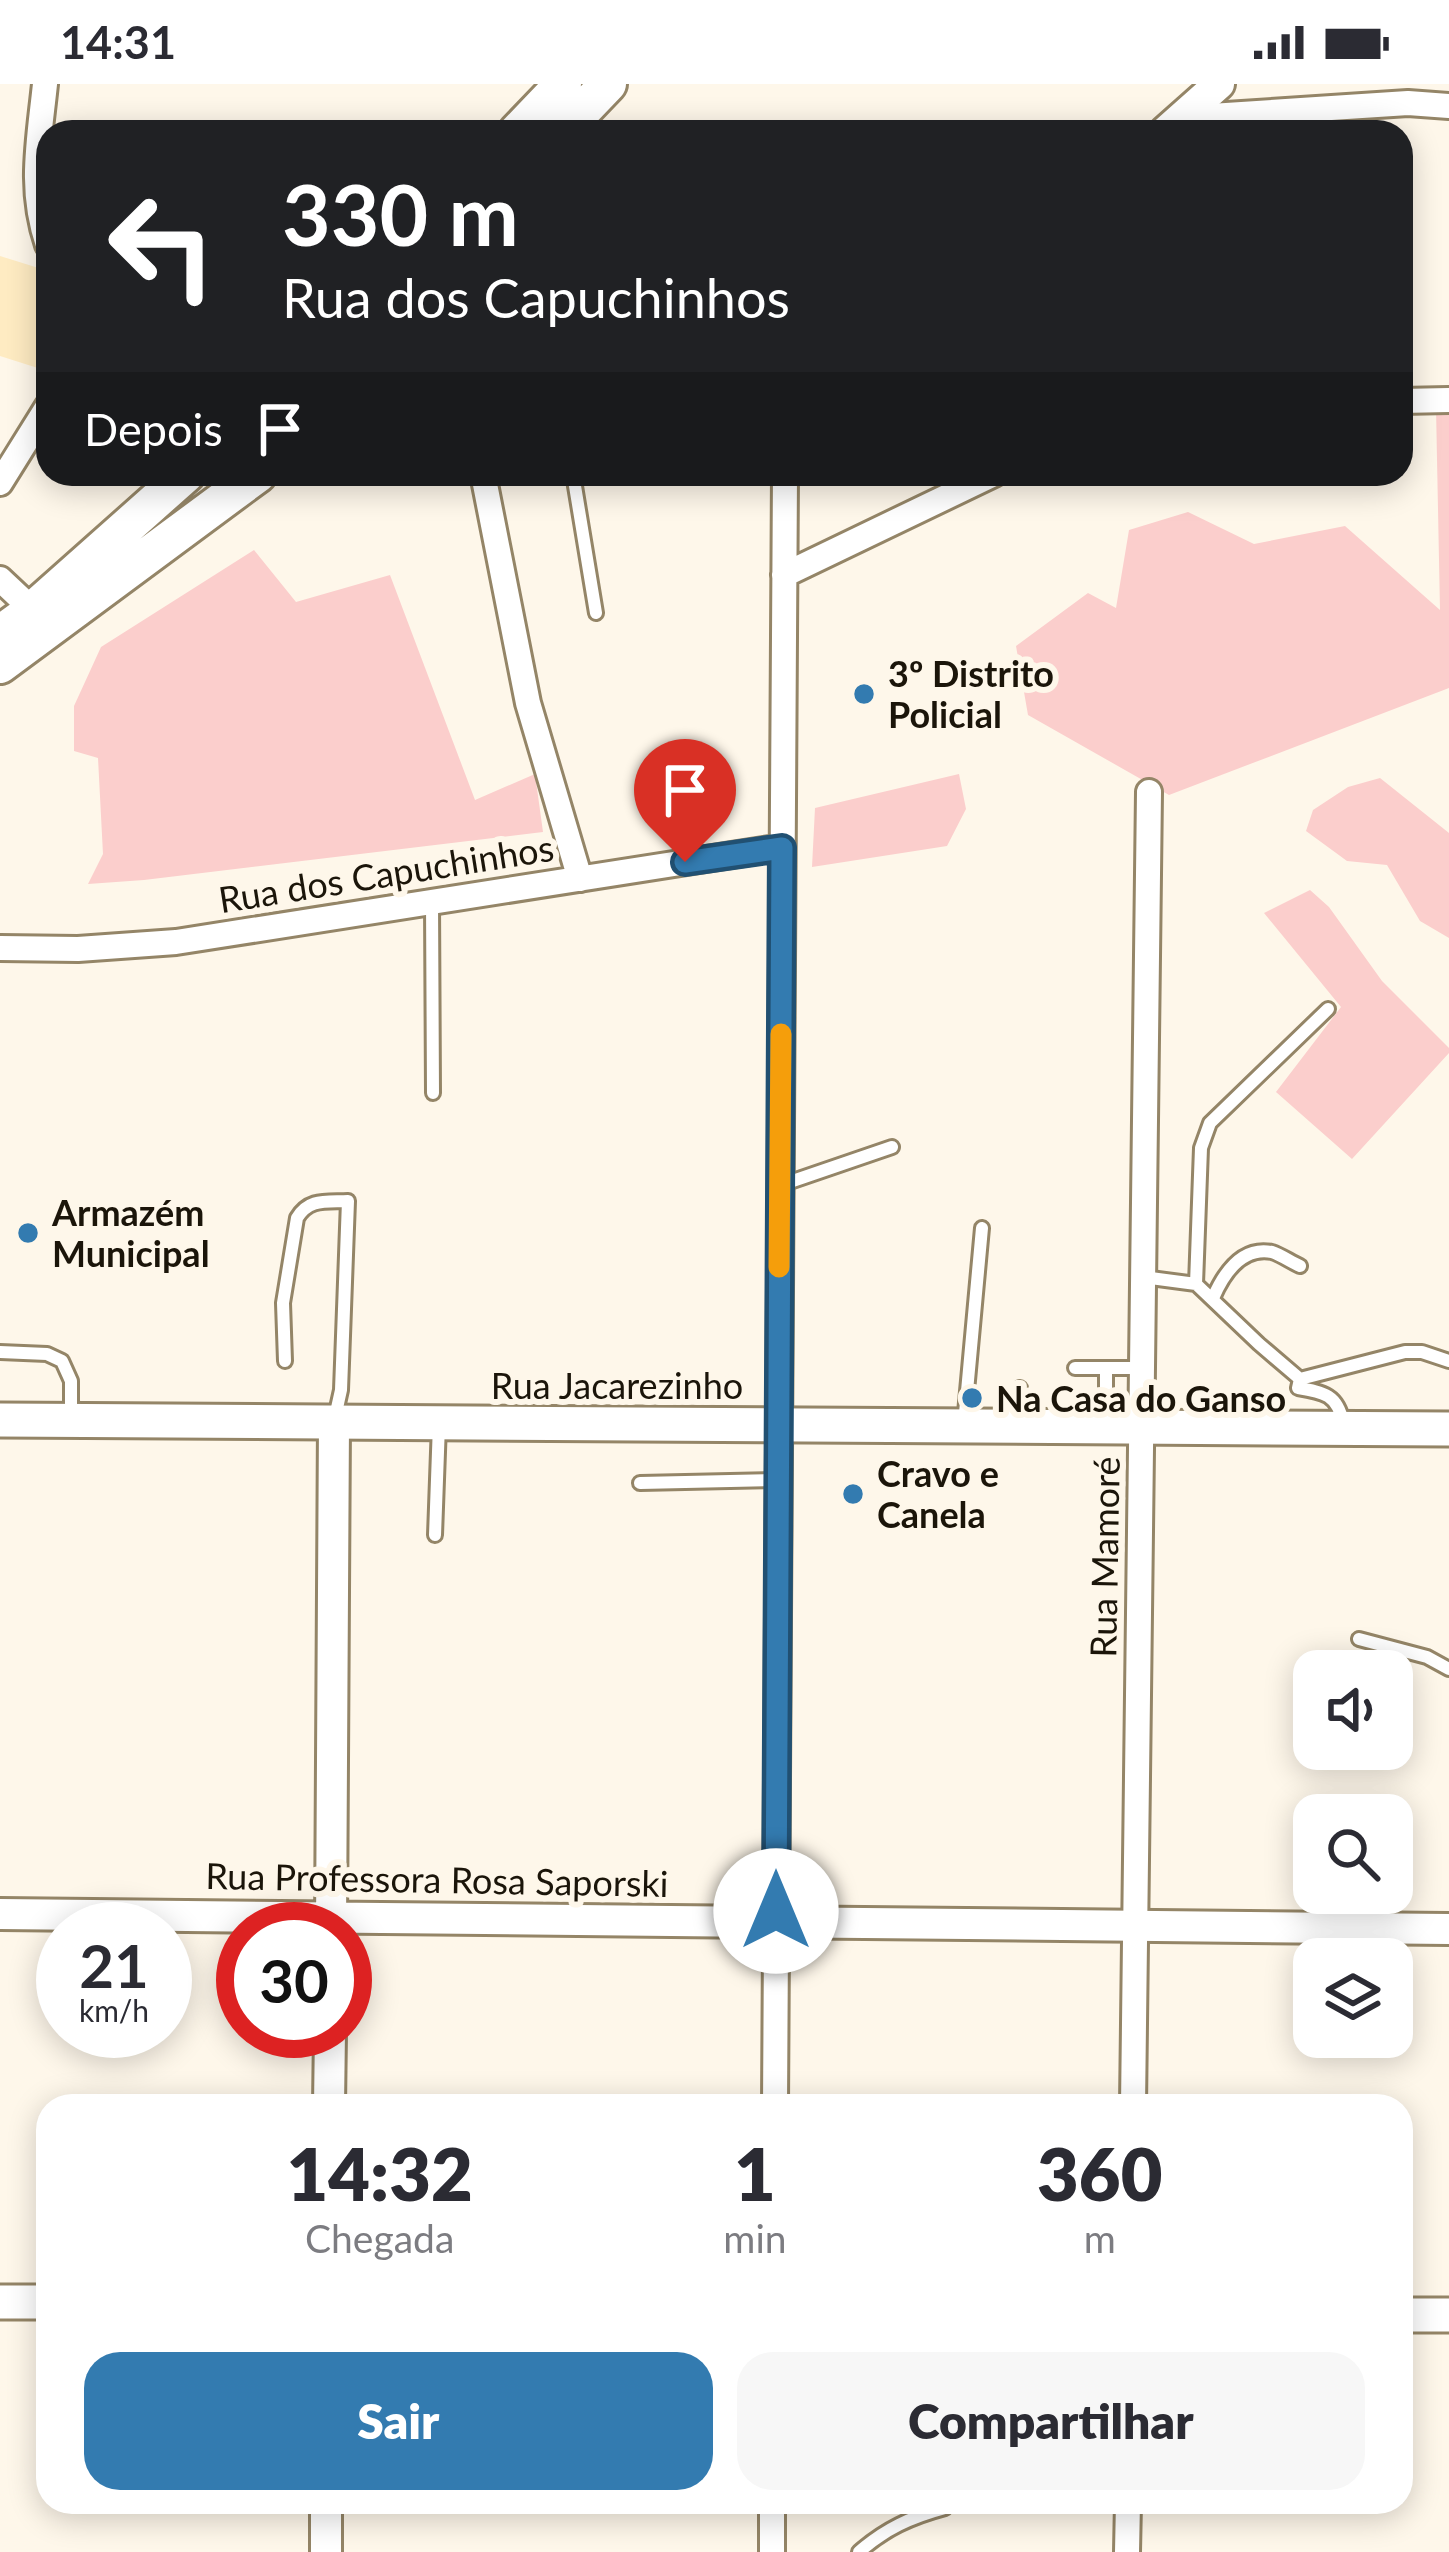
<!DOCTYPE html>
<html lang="pt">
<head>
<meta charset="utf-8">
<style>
  :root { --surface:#fff; --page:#f7f7f7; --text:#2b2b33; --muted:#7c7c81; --accent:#337bb0 }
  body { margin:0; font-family:Lato,sans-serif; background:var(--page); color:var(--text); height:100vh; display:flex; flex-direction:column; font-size:45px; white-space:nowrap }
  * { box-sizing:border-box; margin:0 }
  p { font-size:39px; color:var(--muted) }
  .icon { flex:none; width:66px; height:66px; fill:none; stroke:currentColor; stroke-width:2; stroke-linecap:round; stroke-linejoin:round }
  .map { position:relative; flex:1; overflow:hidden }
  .panel { position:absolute; left:36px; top:2010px; width:1377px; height:420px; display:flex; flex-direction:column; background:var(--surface); border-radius:36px; box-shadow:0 6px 30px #0003 }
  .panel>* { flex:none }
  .top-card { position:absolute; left:36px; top:36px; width:1377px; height:366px; border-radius:36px; box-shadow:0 6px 30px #0003; background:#202124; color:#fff; overflow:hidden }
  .controls { position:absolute; left:1293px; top:1566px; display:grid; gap:24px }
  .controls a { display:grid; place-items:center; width:120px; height:120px; border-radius:24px; background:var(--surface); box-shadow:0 6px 30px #0003; font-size:60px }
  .speed { position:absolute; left:36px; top:1818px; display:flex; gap:24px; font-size:60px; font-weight:700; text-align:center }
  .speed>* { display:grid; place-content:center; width:156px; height:156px; border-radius:50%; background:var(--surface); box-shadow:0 6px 30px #0003; line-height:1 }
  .speed small { font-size:30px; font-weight:400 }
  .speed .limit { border:18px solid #d22; background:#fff; color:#111 }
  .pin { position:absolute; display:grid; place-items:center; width:102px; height:102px; color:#fff; margin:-123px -51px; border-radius:50% 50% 50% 0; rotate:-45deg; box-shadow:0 0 12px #0007 }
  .pin .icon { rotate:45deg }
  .me { position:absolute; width:132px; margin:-66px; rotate:0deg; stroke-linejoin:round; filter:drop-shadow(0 0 9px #0008) }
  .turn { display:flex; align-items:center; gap:42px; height:252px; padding:0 48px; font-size:54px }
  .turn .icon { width:156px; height:156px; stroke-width:2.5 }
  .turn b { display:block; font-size:84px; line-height:102px }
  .then { display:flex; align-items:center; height:114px; padding:0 48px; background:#0003; gap:24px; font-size:45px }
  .eta { display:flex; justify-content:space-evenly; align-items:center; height:204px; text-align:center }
  .eta b { font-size:72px; font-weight:800; line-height:84px }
  .primary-button { display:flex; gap:24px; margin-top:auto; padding:24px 48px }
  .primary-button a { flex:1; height:138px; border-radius:36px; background:var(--accent); color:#fff; font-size:48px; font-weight:800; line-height:138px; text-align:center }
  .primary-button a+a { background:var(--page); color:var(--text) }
  .status { display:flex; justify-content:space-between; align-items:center; height:84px; padding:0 60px; background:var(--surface); direction:ltr }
  .status svg { height:33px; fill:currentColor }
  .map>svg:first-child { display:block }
  .built { fill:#feebc2 }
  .green { fill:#fbcecc }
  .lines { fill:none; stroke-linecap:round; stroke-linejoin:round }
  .service-casing { stroke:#948567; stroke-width:18 }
  .minor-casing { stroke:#948567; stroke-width:30 }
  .tertiary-casing { stroke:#948567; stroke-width:36 }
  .secondary-casing { stroke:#948567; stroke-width:39 }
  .primary-casing { stroke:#948567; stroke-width:42 }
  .service { stroke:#fff; stroke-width:12 }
  .minor { stroke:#fff; stroke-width:24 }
  .tertiary { stroke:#fff; stroke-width:30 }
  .secondary { stroke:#fff; stroke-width:33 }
  .primary { stroke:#fff; stroke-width:36 }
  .route-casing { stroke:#215072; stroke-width:30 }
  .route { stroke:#337bb0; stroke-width:21 }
  .slow { stroke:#f59e0b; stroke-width:21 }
  .poi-dot { fill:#337bb0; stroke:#fef7ea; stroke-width:4.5 }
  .labels { text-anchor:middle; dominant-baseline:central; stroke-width:12; stroke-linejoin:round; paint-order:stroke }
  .poi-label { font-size:36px; font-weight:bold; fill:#1b150a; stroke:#fef7ea; text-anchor:start }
  .street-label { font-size:36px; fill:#1b150a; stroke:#fef7ea }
</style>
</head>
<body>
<div class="status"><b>14:31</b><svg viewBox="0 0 49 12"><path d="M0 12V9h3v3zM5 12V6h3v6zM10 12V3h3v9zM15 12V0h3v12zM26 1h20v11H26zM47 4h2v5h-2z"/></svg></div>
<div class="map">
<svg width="1449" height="2468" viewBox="0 0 1449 2468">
  <rect width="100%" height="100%" fill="#fef7ea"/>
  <path class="built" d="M 0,172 L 45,186 L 48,192 L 48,278 L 44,286 L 0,272 Z"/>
  <path class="green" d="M 1436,324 L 1449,331 L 1449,604 L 1169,711 L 1028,631 L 1016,562 L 1088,509 L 1116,524 L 1129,446 L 1188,428 L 1254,460 L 1345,442 L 1440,526 Z
    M 254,466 L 296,518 L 390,491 L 475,716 L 535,690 L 543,748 L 144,796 L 88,800 L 103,770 L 98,674 L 74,667 L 74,622 L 101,563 Z
    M 959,690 L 966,725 L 947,762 L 812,783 L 815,724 Z
    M 1380,694 L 1449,749 L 1449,854 L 1420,837 L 1387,781 L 1347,777 L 1306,747 L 1313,726 L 1348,703 Z
    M 1310,806 L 1329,823 L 1382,897 L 1449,964 L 1449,969 L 1352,1075 L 1276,1008 L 1341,923 L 1264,829 Z"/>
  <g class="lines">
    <g class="service-casing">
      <path id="service" d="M 573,390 L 596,529
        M 432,818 L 433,1009
        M 781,1101 L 892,1063
        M 1143,1193 L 1196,1200 L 1201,1064 L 1210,1039 L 1328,925
        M 1196,1200 L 1259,1260 L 1300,1295 L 1298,1304 C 1324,1308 1338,1311 1343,1339
        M 1213,1214 C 1223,1191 1241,1162 1272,1168 C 1281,1171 1291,1178 1300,1182
        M 0,1268 L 47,1270 L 62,1277 L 71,1297 L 71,1336
        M 285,1277 L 283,1219 L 297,1134 C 309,1114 326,1118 348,1117 L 341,1306 L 335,1333
        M 1075,1284 L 1141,1284
        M 1106,1284 L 1106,1343
        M 1300,1295 L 1405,1268 L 1422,1268 L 1449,1277
        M 1020,1339 L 1020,1304
        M 964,1340 L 982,1144
        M 640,1399 L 778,1396
        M 435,1451 L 439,1340
        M 1359,1555 L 1427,1573 L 1449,1585
        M 859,2468 C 885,2445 911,2433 945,2424"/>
    </g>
    <g class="minor-casing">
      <path id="minor" d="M 45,0 C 39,58 29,105 48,161
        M 1180,34 L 1408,19 L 1449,22
        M 1401,317 L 1449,316
        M 483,390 L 528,619 L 580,795
        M 0,399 L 48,322
        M 784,491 L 994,390
        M 0,495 L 33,526
        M 0,864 L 78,865 L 176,858 L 782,763
        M 775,2022 L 785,390
        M 1133,2022 L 1149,708
        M 772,2468 L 772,2418
        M 1127,2468 L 1128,2418"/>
    </g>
    <g class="tertiary-casing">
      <path id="tertiary" d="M 1165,48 L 1219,0
        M 0,1830 L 1449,1845
        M 331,1845 L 334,1338
        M 329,2022 L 330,1947
        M 326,2468 L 326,2418"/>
    </g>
    <g class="secondary-casing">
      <path id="secondary" d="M 0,1336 L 1449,1345
        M 0,2218 L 48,2218
        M 1401,2231 L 1449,2231"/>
    </g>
    <g class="primary-casing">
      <path id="primary" d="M 517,48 L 563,0
        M 562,48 L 608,0
        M 0,550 L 33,526 L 186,390
        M 0,581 L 258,390"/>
    </g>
    <use href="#service" class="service"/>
    <use href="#minor" class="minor"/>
    <use href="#tertiary" class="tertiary"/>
    <use href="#secondary" class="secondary"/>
    <use href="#primary" class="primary"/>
  </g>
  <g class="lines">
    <g class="route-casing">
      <path id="route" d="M 685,778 L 782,764 L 776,1827"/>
    </g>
    <use href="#route" class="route"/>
    <path class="slow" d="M 779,1183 L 781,950"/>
  </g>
  <g class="poi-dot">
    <circle cx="864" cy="610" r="12"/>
    <circle cx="28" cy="1149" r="12"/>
    <circle cx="972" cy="1314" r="12"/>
    <circle cx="853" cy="1410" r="12"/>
  </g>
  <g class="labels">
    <g class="poi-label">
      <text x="888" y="589">3º Distrito<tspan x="888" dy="41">Policial</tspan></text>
      <text x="52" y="1128">Armazém<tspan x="52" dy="41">Municipal</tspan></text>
      <text x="996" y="1314">Na Casa do Ganso</text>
      <text x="877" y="1389">Cravo e<tspan x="877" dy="41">Canela</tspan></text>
    </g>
    <g class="street-label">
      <text transform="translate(386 789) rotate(-9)">Rua dos Capuchinhos</text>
      <text x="617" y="1301">Rua Jacarezinho</text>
      <text transform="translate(1104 1473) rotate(-89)">Rua Mamoré</text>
      <text transform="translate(437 1795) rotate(1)">Rua Professora Rosa Saporski</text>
    </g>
  </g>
</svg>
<div class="controls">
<a><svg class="icon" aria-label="sound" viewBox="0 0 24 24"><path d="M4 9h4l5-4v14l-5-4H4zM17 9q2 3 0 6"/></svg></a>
<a><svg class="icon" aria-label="search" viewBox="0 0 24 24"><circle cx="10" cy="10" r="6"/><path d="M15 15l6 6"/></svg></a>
<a><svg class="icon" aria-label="layers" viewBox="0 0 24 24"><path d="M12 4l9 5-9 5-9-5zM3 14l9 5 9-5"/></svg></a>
</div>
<div class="speed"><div>21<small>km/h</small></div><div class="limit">30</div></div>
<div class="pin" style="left:685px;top:778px;background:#d93025"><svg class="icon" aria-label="arrive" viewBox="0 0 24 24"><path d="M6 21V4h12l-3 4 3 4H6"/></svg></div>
<svg class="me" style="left:776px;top:1827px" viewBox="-20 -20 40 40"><circle r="19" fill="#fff"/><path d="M0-13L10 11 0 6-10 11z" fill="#337bb0"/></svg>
<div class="top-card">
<div class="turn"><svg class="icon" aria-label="left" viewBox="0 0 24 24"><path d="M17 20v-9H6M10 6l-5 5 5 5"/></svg><div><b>330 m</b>Rua dos Capuchinhos</div></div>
<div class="then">Depois<svg class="icon" aria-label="arrive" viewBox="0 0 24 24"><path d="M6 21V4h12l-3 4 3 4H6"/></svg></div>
</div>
<section class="panel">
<div class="eta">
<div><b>14:32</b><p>Chegada</p></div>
<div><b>1</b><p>min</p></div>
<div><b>360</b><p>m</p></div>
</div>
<div class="primary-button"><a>Sair</a><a>Compartilhar</a></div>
</section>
</div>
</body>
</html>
